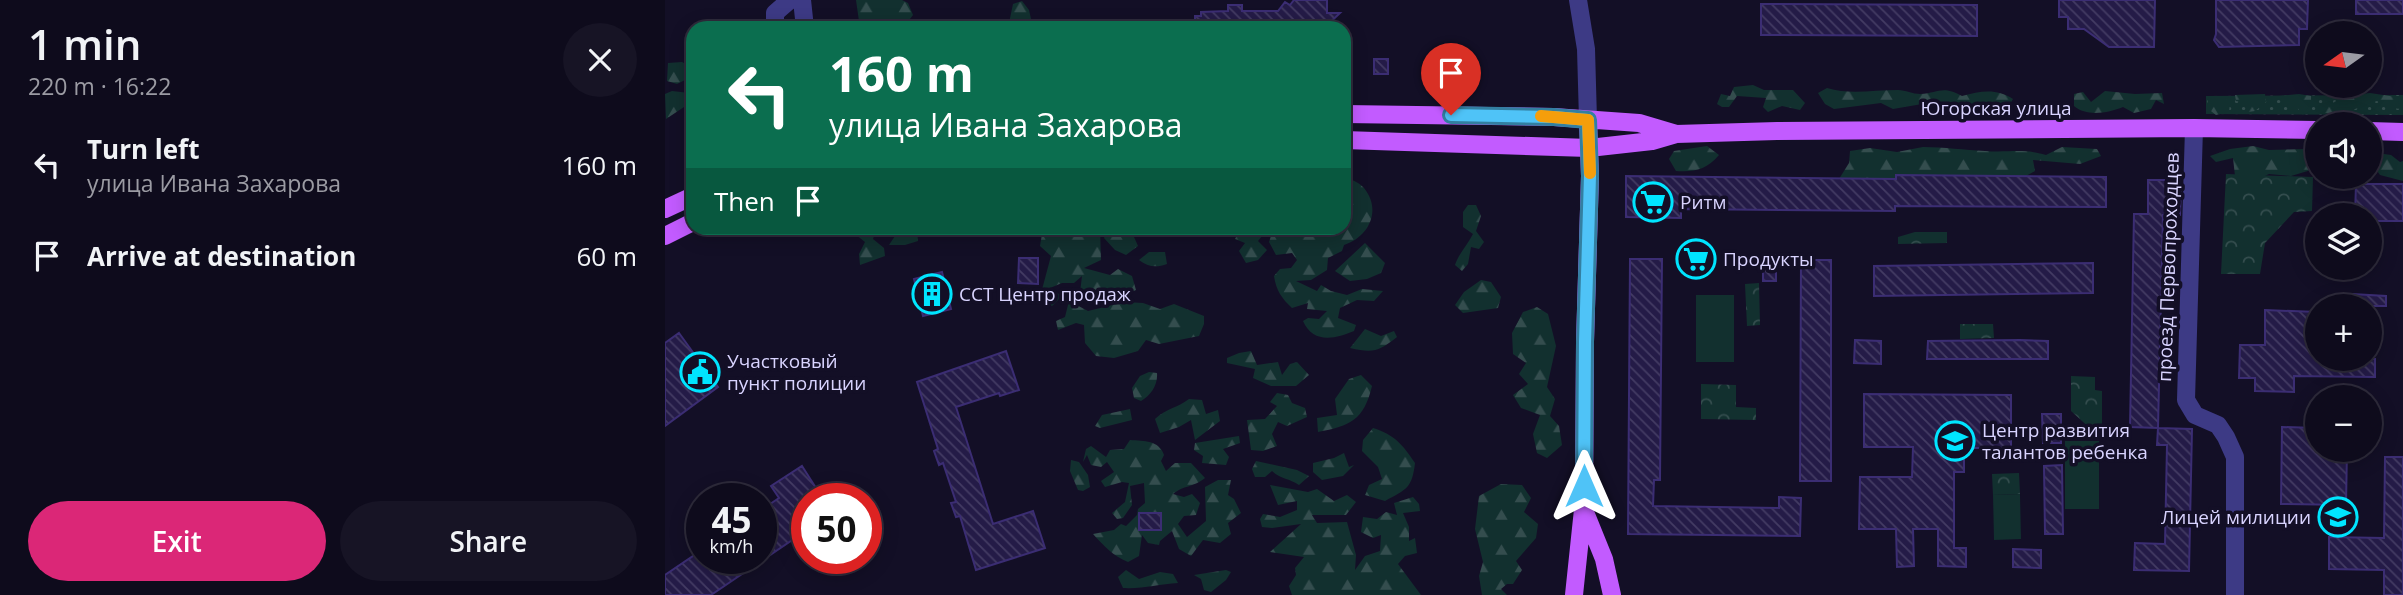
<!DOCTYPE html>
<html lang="en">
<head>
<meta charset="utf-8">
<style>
  :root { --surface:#0e0b1c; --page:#171425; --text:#f1f3f6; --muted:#9b9ba3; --line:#2e2b3b; --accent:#db2777 }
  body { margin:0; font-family:"Open Sans",sans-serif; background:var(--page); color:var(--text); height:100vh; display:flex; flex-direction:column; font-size:26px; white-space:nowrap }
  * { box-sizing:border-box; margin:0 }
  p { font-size:23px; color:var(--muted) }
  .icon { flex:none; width:38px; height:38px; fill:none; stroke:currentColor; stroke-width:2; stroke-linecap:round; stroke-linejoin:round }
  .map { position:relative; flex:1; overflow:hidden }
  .details { display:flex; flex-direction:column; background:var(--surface); width:665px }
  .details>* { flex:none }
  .banner { position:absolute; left:21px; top:21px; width:665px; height:214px; border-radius:21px; box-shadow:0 4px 18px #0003,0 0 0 2px var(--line); background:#0b6e4f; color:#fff; overflow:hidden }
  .needle { width:46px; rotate:256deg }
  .fabs { position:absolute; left:1640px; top:21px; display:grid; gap:14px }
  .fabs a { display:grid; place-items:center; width:77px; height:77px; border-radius:50%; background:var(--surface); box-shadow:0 4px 18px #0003,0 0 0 2px var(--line); font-size:35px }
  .speed { position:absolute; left:21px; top:483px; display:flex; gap:14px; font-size:35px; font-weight:700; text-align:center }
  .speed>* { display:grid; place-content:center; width:91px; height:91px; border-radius:50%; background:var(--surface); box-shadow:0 4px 18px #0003,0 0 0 2px var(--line); line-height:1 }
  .speed small { font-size:18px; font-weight:400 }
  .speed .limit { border:10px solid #d22; background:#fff; color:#111 }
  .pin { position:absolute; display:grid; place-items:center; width:60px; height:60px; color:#fff; margin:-72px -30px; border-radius:50% 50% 50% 0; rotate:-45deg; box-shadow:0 0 7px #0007 }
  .pin .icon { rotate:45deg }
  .me { position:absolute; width:77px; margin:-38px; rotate:0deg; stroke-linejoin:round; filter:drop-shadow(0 0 5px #0008) }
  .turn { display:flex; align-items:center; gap:24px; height:147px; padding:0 28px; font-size:32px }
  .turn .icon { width:91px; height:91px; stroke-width:2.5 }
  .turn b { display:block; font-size:49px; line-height:60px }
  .then { display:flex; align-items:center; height:66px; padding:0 28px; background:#0003; gap:14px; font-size:26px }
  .round { display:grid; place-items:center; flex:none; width:74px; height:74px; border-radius:37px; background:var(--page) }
  .summary { display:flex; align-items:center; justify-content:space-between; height:119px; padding:0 28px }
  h1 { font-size:42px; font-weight:600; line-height:52px }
  .primary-button { display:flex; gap:14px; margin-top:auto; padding:14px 28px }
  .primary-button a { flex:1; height:80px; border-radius:42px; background:var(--accent); color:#fff; font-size:28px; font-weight:600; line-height:80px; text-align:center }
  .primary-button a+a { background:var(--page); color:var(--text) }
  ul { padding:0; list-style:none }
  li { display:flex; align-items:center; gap:21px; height:91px; padding:0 28px }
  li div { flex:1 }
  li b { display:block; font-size:26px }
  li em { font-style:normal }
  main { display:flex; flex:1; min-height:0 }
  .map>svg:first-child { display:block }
  .grass { fill:url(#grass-dots) }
  .forest { fill:url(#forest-firs) }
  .park { fill:url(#park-crowns) }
  .pitch { fill:#12302f }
  .building { fill:url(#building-back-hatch); stroke:#3b2d73; stroke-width:2 }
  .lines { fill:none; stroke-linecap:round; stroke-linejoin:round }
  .minor { stroke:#3d3a85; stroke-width:18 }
  .major { stroke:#c25bff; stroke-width:18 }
  .route-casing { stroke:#337fa1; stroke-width:18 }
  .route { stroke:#4fc3f7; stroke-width:12 }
  .slow { stroke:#f59e0b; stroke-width:12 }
  .labels { text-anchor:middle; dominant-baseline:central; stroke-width:7; stroke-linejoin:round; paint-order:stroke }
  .street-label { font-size:19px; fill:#d9d4ff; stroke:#130f26 }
  .poi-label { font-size:19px; fill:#d9d4ff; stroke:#130f26; text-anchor:start }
</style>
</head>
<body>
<main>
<section class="details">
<div class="summary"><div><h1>1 min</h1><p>220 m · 16:22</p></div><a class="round"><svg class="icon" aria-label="close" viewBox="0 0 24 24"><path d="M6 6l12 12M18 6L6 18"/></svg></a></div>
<ul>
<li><svg class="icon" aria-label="left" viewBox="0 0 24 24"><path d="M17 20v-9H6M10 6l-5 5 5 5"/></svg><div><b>Turn left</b><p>улица Ивана Захарова</p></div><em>160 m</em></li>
<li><svg class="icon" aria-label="arrive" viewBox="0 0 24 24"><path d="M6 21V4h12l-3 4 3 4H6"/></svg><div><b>Arrive at destination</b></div><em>60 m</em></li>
</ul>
<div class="primary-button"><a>Exit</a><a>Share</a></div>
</section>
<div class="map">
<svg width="1738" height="595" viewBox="0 0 1738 595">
  <defs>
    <pattern id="grass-dots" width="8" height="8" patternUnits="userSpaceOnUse" patternTransform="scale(1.75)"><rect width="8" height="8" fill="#12302f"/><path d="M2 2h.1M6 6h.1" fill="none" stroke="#344d4e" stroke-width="1.8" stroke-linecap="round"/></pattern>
    <pattern id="forest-firs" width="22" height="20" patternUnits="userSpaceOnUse" patternTransform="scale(1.75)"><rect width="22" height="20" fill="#12302f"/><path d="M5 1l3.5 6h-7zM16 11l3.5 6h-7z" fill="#344d4e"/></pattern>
    <pattern id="park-crowns" width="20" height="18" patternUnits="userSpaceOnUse" patternTransform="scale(1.75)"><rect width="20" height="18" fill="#12302f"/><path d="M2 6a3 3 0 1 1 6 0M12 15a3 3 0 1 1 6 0" fill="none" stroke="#344d4e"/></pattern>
    <pattern id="building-back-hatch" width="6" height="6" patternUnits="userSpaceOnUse" patternTransform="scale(1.75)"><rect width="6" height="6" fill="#241b47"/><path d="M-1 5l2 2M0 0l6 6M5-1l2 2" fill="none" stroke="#433b63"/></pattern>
  </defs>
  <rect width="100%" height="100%" fill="#130f26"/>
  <path class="grass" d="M 1738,95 L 1738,115 L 1541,114 L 1541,96 Z"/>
  <path class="forest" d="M 191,0 L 237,0 L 243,3 L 248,15 L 238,28 L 195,28 Z
    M 357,1 L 364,10 L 368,28 L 343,28 L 348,4 Z
    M 17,62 L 28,68 L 24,78 L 12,84 L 2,81 L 3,63 Z
    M 1088,85 L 1099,90 L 1128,90 L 1140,103 L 1135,110 L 1117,106 L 1103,112 L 1098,107 L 1101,98 L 1072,96 L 1064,107 L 1057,107 L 1052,104 L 1056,94 L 1065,96 L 1069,87 Z
    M 1162,88 C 1184,95 1209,90 1233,90 C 1240,90 1248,94 1255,94 C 1274,93 1277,85 1297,96 C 1316,91 1331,88 1348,99 L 1345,104 L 1333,107 L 1315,102 L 1288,111 L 1257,104 L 1228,109 L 1216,103 L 1169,109 L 1160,104 L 1153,93 Z
    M 7,91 L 24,93 L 22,105 L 1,119 L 0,94 Z
    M 1440,91 L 1470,94 L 1497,93 L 1499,104 L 1491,100 L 1486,109 L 1469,113 L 1458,107 C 1443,113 1422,117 1409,106 L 1409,94 L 1418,92 L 1426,102 Z
    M 1705,93 L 1738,98 L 1738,109 L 1723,108 L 1712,101 L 1679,113 L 1657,113 L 1654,106 L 1668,103 L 1679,96 Z
    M 1600,94 L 1601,102 L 1590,111 L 1583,112 L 1583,103 L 1571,101 L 1570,95 Z
    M 1634,94 L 1646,96 L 1646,102 L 1638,115 L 1631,106 L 1620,105 L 1614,96 Z
    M 1557,96 L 1565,103 L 1564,112 L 1551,115 L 1542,108 L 1543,99 Z
    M 1042,146 L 1054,155 C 1041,170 1030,172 1011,171 L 1004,159 L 1009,151 Z
    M 1588,146 L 1604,150 L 1642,149 L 1652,156 L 1646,170 L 1626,176 L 1604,174 L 1587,182 L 1570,176 L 1568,158 L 1551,162 L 1545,156 L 1565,149 Z
    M 1258,147 C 1279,147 1299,150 1320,151 C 1343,153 1358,148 1381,155 L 1397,147 L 1432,149 L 1436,156 L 1415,164 L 1368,160 L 1370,171 L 1361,176 L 1231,175 L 1231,179 L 1174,179 L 1184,163 L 1185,151 L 1205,148 L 1232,152 Z
    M 1705,152 L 1726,155 L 1735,162 L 1738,161 L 1738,181 L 1715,175 L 1708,165 L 1705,166 Z
    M 679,177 C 685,179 694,182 699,188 C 717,210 704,237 679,245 L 677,251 L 663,258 L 662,270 L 646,280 L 631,281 L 652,291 L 656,285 L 666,291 L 682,295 L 697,289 L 718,291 L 709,301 L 692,300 L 675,308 L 673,318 L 691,325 L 689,331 C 670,339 648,344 638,321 L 643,318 L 654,319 L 662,311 L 642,309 L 643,303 L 627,308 C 617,299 611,290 609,276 L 615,269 L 626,268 L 632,260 L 627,253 L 611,255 L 604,242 L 607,233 L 620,228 L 633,235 L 636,228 L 679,228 Z
    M 803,205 L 811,205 L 816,216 L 811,231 L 819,242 L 814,249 L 806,247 L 803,264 L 797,271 L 790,265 C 794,253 802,246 808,234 L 798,227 L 798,212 Z
    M 190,228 L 241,228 L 240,231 L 252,230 L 253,241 L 240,245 L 224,245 L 232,233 L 211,230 L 208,239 L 219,248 L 220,256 L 195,265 L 194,254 L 200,242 L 190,234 Z
    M 378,228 L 435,228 L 436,260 L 419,268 L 445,275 L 453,269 L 467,276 L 471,290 C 452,299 436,296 415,293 L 417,276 L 409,283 L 397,283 L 385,288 L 397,296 L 387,306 L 375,297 L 386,256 L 375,246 Z
    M 443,228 L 483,228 L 483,235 L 463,234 L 469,237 L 473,246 L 461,255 L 450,250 L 439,238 Z
    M 576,228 L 599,228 L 601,231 L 593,241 L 602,250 L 593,260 L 581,263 L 574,251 L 580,243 L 570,239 Z
    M 700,243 L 720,263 L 716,273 L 702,279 L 685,281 L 670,271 Z
    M 484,252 L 500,252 L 502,264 C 491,268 483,267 474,260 Z
    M 816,280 L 826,282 L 836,297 L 833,308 L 798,313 L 790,305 L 799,292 Z
    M 404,301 L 423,311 L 460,302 L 478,303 L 495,309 L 509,304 L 539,316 L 539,324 L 534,336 L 494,344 L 481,340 L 473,351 L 449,358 L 431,356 L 420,343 L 419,325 L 411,323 L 393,330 L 391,321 L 400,317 Z
    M 872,307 L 883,314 L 891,346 L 882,387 L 890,399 L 885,416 L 894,426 L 897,445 L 882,458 L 872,453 L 868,434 L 875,415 L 856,408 L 848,395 L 863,384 L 854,374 L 861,363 L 848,354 L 847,333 L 858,312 Z
    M 700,329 L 716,336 L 729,331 L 732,337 C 713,352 708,353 685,348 Z
    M 586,351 L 592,365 L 613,362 L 617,375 L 625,364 L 632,362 L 644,375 L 631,386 L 606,386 L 588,378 L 590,369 L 562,363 L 562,358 L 574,353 Z
    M 484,372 L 492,373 C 493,385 486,395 476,401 L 469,398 L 467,388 L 475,376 Z
    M 696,375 L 707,386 C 699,420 685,426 653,432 L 652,418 L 672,415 L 670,399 L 684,379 Z
    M 612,393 L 623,395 L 627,403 L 640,408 L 642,417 L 622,426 L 613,422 L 607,434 L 612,446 L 598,451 L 586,450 L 582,420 L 600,419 L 612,406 L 605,402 Z
    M 524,399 L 537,400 L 541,414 L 553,410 L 555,421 L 530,440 L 526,420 L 514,427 L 495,433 L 490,419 C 502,408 512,408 524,399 Z
    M 465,409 L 467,420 L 435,428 L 430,426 L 437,415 Z
    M 708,428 C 730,435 737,444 750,463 C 747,488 742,489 720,501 L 700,495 L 704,485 L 717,479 L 713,467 L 697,451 L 698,440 Z
    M 574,436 L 575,443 L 558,449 L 564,457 L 561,465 L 537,463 L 538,456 L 529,450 L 530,443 Z
    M 465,440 C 479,441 494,440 499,455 L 496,461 L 501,471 L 510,463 L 526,463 L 540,478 C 527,488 519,485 508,494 L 519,497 L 527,494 L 535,503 L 531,515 L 519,516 L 513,524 L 522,537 L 541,521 L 540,487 L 553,480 L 566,480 L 563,495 L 569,499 L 576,513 L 563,523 L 566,534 L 555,543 L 538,540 L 526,556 L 514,549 L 507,531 L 495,541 L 494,545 L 483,543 L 477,535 L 474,556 L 463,562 C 448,556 439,546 428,534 L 449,530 L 456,524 L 461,526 L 472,515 L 473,509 L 480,503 L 479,483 L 465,486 L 467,505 L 458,518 L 452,519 L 447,513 L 460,502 L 464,483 L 457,482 L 440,487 L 436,481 L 449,472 L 442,462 L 436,467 L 426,465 L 422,455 L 418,462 L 421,449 L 426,446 L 441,457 L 445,450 L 459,449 Z
    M 679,453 L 684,467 L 689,465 L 678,476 L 657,480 L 648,472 L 648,463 L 669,458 Z
    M 406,460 L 414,462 L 423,475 L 425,487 L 418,491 L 413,490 L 405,471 Z
    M 591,461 L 632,470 L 644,476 L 634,485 C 624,478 617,480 607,471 L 600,477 L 590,477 L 587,469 Z
    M 836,484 L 857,485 L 866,498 L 859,512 L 873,524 L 871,538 L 851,561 L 857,570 L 848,584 L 842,584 L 836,589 L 842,595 L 817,595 L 814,576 L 818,562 L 810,529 L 814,496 Z
    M 605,485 L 643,492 L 652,489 L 669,501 L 682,495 L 691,502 L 681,515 L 647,515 L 652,523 L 682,522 L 691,555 L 690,570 L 700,556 L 715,551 L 716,535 L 708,538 L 696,532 L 698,517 L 712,519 L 721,512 L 732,515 L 729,503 L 748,497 L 754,504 L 755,511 L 738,513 L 744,527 L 744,541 L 750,538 L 752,553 L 740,556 L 733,564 L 756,595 L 627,595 L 624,586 L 631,575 L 630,568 L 639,557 L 605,552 L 636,524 L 607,528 L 597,527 L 595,519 L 598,514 L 615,517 L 632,510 L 632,501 L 613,505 Z
    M 461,570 L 474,579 L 495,572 L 508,574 L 513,583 C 494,584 478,589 458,588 L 453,577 Z
    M 561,570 L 566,572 L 561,580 L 546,592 L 539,590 L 536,579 L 529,575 Z"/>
  <path class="park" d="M 1561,174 L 1648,177 L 1647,211 L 1629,212 L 1600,243 L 1595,274 L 1556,274 Z
    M 1250,232 L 1282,232 L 1282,243 L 1233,244 L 1233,237 Z
    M 1094,283 L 1095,325 L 1082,326 L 1080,284 Z
    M 1295,324 L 1328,324 L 1329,338 L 1295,339 Z
    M 1406,376 L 1430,377 L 1430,390 L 1437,391 L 1437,432 L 1428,431 L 1406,411 Z
    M 1036,384 L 1071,385 L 1071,407 L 1091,408 L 1091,420 L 1036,419 Z
    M 1354,473 L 1355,494 L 1328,495 L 1327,474 Z"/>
  <path class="pitch" d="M 1031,295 L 1069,295 L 1069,362 L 1031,362 Z
    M 1400,441 L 1434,441 L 1434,509 L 1400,509 Z
    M 1355,494 L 1356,539 L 1329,540 L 1328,495 Z"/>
  <path class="building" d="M 629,0 L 662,0 L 662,13 L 675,13 L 659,28 L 530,28 L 530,16 L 536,16 L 536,12 L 563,11 L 563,5 L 577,5 L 577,11 L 613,11 L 620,2 L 625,5 Z
    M 1394,0 L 1490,0 L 1489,47 L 1444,47 L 1419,29 L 1403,29 L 1403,17 L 1394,17 Z
    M 1551,0 L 1643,0 L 1642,29 L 1634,29 L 1634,45 L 1554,47 L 1549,40 L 1551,34 Z
    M 1691,0 L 1738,0 L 1738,14 L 1691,14 Z
    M 1096,4 L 1312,5 L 1312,36 L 1096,35 Z
    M 709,59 L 723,59 L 723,74 L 709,74 Z
    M 1231,175 L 1441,177 L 1441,207 L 1230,206 L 1230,211 L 1016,209 L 1016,218 L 961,217 L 961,176 L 1231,179 Z
    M 1483,180 L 1506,180 L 1505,188 L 1516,189 L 1515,215 L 1498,215 L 1493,428 L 1465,427 L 1469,214 L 1483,214 Z
    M 1691,184 L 1738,184 L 1738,221 L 1704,221 L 1704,215 L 1690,215 Z
    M 1041,251 L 1041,266 L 1022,267 L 1021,252 Z
    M 1098,255 L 1111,255 L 1111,281 L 1098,281 Z
    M 354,258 L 373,258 L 373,284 L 353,283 Z
    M 965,259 L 997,259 L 995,480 L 989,480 L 988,506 L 1114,508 L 1114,497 L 1136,498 L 1135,536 L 963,534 Z
    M 1136,260 L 1166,260 L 1166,481 L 1135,481 Z
    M 1428,263 L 1428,293 L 1209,296 L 1209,266 Z
    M 277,272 L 286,309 L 258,316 L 249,279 Z
    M 1687,294 L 1721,296 L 1721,306 L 1686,306 Z
    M 1600,310 L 1652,312 L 1652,359 L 1710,359 L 1710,377 L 1629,376 L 1629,392 L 1590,391 L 1590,378 L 1574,378 L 1575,345 L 1600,345 Z
    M 14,333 L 53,387 L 0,426 L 0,343 Z
    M 1190,340 L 1216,341 L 1216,364 L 1189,363 Z
    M 1355,340 L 1383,341 L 1383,359 L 1262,359 L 1263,341 Z
    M 341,351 L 354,390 L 335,396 L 334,393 L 291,407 L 328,524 L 368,511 L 380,548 L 311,570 L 295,516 L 291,517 L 286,503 L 291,502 L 278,463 L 274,465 L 269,451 L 273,449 L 252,382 Z
    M 1199,394 L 1346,395 L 1346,448 L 1299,448 L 1299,472 L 1289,472 L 1289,548 L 1301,548 L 1301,567 L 1273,566 L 1273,529 L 1248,529 L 1249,566 L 1232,567 L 1231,529 L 1194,529 L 1195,477 L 1247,477 L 1248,447 L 1199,447 Z
    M 1377,414 L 1396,414 L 1396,443 L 1378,443 Z
    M 1617,427 L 1652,428 L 1652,450 L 1682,450 L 1681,505 L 1616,504 Z
    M 1493,428 L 1527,429 L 1524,571 L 1469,570 L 1470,543 L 1500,544 L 1502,445 L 1492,445 Z
    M 1720,457 L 1738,457 L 1738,595 L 1719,595 L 1719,570 L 1664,569 L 1664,537 L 1719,538 Z
    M 1397,465 L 1398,534 L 1380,534 L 1379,466 Z
    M 137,466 L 158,499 L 142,499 L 142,530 L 46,595 L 0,595 L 0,575 L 37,550 L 37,558 L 96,558 L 96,510 L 114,498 L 106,486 Z
    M 474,513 L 496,513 L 496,530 L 474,530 Z
    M 1348,549 L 1376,550 L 1376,568 L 1348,567 Z"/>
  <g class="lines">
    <path class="minor" d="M 137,0 L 140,28
      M 913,0 L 921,49 L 923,120
      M 110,28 L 110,13 L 125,0
      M 1529,128 L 1521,400 L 1530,415 L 1553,425 L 1561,437 L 1570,457 L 1570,595"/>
    <path class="major" d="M 679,114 L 889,117 L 974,123 L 1011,134
      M 1704,131 L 1738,132
      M 679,140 L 924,148 L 987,141 L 1011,134 L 1112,131 L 1529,128 L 1652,130
      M 0,209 L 28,196
      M 0,236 L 28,222
      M 920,512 L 939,559 L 947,595
      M 909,595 L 919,500 L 920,342 L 925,176 L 923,120"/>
  </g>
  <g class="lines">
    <g class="route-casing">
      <path id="route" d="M 786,115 L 889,117 L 923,120 L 925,176 L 920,342 L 919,486"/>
    </g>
    <use href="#route" class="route"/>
    <path class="slow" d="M 876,116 L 923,120 L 925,173"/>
  </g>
  <defs>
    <g id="supermarket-ring" transform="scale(2.0125)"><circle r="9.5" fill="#130f26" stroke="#00e5ff" stroke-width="1.5"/><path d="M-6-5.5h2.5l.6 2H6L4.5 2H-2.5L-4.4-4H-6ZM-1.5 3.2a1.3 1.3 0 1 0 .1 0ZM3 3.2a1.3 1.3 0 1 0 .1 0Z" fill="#00e5ff"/></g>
    <g id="building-ring" transform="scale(2.0125)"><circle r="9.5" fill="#130f26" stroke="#00e5ff" stroke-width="1.5"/><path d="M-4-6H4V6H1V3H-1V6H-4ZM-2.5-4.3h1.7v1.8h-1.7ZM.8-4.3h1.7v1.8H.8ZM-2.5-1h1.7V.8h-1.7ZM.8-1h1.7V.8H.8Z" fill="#00e5ff"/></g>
    <g id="civic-ring" transform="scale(2.0125)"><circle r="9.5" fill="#130f26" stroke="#00e5ff" stroke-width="1.5"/><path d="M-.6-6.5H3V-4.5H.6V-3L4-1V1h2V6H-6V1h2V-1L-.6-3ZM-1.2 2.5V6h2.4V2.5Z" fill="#00e5ff"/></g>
    <g id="school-ring" transform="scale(2.0125)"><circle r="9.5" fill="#130f26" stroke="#00e5ff" stroke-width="1.5"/><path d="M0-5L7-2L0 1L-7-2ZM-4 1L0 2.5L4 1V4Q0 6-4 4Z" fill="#00e5ff"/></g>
  </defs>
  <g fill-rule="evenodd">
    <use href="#supermarket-ring" x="988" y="202"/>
    <use href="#supermarket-ring" x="1031" y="259"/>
    <use href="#building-ring" x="267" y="294"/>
    <use href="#civic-ring" x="35" y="372"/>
    <use href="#school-ring" x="1290" y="441"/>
    <use href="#school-ring" x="1673" y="517"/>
  </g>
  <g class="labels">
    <g class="street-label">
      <text x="1331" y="108">Югорская улица</text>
      <text transform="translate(1503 267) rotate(-88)">проезд Первопроходцев</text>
    </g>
    <g class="poi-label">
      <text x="1015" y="202">Ритм</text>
      <text x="1058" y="259">Продукты</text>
      <text x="294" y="294">CCТ Центр продаж</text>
      <text x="62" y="361">Участковый<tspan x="62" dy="22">пункт полиции</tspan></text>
      <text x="1317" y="430">Центр развития<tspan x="1317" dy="22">талантов ребенка</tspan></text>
      <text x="1646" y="517" text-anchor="end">Лицей милиции</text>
    </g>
  </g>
</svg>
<div class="fabs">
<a><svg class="needle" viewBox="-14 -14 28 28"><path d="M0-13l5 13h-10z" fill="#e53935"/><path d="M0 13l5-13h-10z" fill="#9b9ba3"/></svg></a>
<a><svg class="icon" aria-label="sound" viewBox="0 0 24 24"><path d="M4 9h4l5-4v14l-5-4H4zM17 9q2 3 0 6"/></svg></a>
<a><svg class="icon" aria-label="layers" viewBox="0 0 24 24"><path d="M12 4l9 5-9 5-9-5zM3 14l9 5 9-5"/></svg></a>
<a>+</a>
<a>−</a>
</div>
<div class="speed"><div>45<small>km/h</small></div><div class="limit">50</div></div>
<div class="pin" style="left:786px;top:115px;background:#d93025"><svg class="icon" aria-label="arrive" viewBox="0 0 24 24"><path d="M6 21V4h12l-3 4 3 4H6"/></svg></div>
<svg class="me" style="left:919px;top:486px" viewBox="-20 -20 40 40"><path d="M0-17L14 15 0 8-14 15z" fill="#4fc3f7" stroke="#fff" stroke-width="4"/></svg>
<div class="banner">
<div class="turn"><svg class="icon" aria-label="left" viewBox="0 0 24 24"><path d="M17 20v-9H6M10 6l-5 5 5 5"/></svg><div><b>160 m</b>улица Ивана Захарова</div></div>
<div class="then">Then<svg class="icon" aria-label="arrive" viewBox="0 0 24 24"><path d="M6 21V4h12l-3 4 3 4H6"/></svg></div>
</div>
</div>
</main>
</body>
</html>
